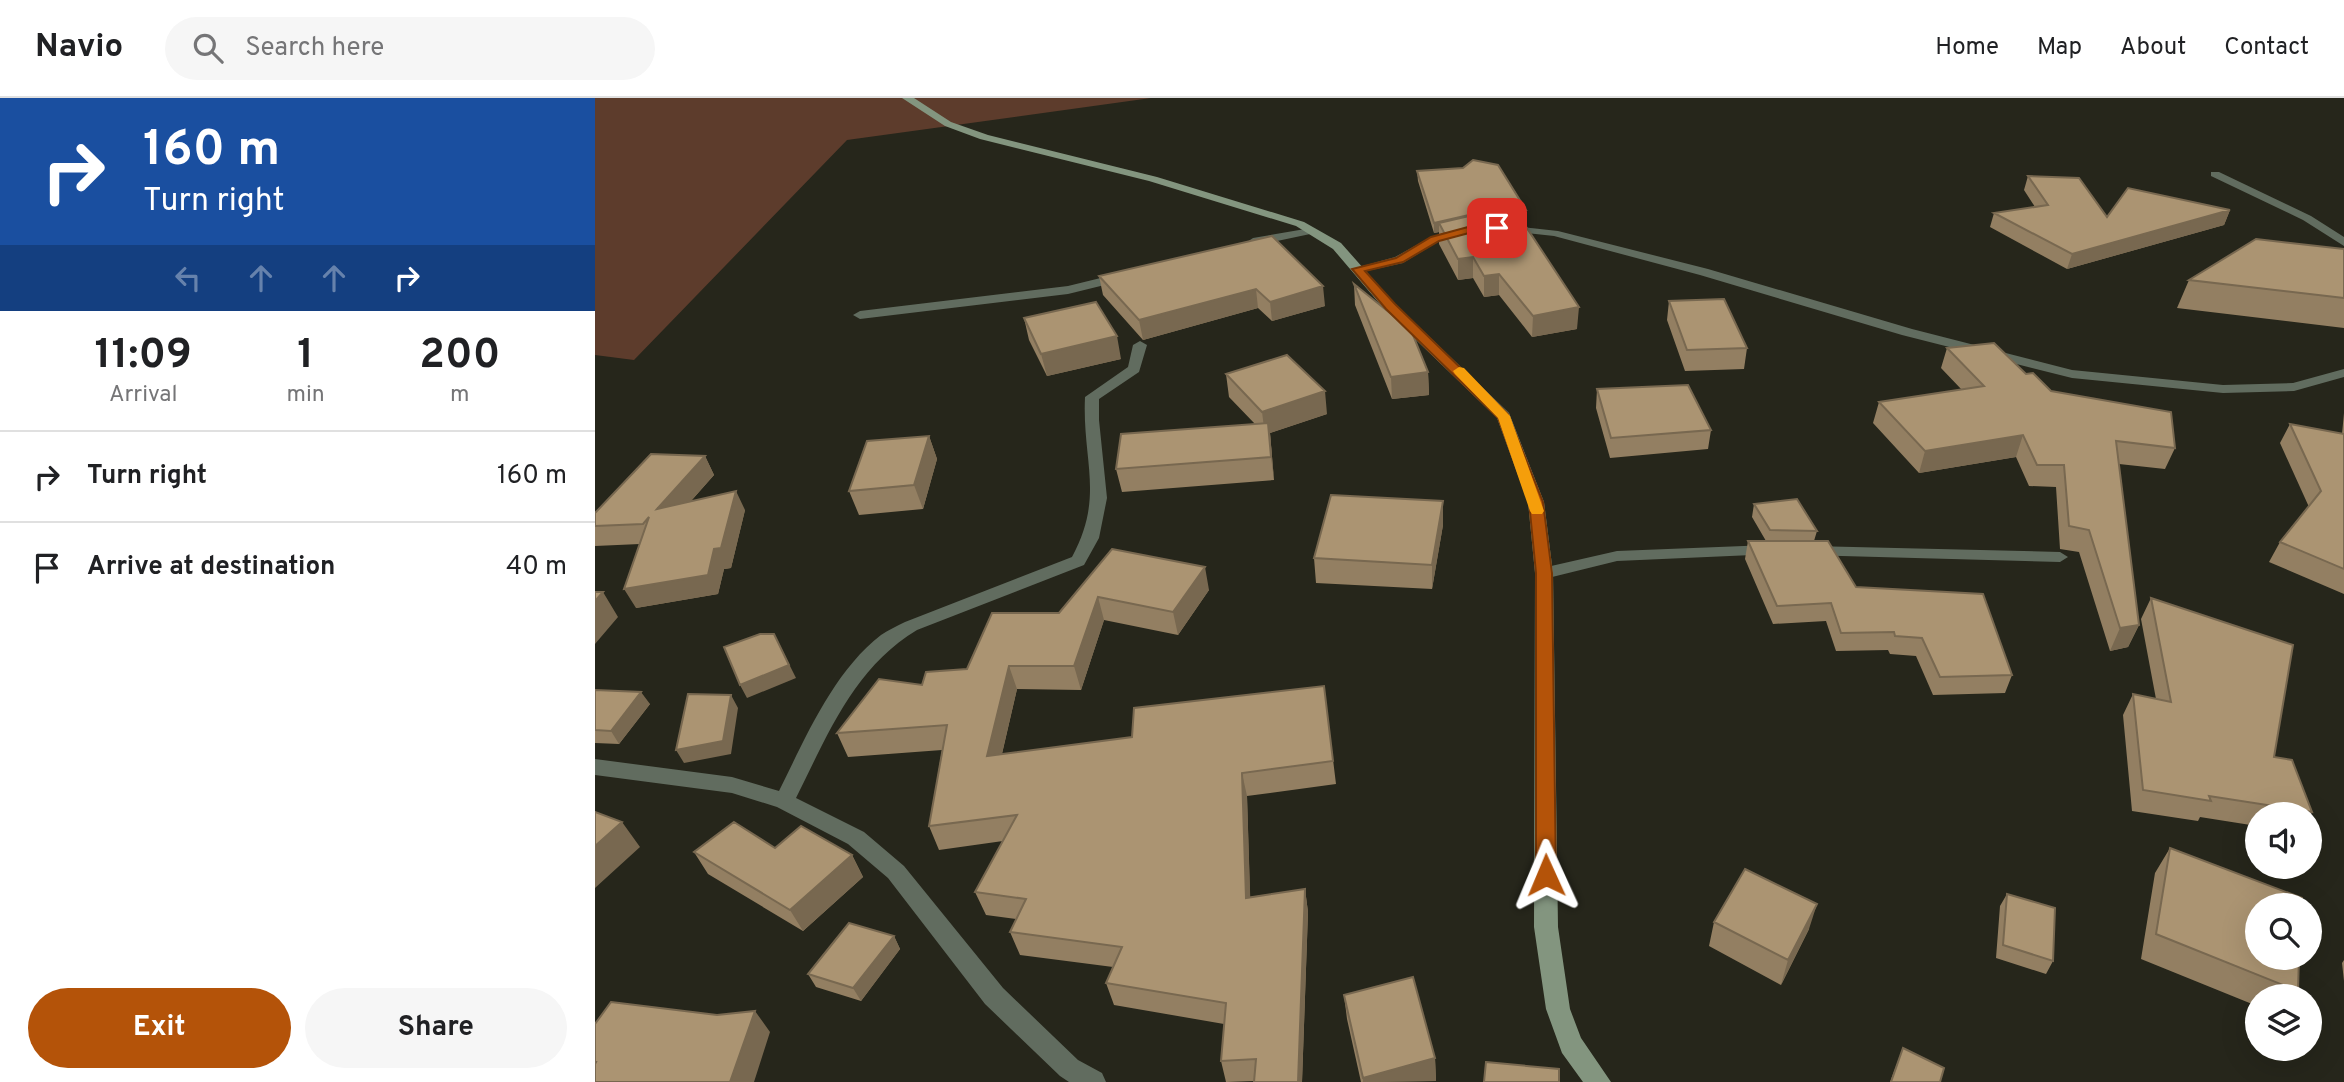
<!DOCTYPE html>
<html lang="en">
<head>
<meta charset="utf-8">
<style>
  :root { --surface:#fff; --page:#f6f6f6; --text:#202124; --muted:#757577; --line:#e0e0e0; --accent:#b45309 }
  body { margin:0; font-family:Overpass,sans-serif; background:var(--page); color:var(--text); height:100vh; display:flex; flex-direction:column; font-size:26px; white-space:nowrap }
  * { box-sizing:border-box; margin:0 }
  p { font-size:23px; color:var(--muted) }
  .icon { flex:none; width:38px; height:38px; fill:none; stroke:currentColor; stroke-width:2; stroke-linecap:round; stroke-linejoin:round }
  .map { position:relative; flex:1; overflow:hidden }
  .details { display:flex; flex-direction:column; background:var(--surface); width:595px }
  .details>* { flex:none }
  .top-card { background:#1a4fa0; color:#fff; overflow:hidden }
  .tools { position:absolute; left:1650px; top:704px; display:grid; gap:14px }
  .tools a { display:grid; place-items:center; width:77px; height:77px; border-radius:50%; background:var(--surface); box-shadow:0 7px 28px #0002; font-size:35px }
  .pin { position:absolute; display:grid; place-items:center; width:60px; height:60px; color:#fff; margin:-30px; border-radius:14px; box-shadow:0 4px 10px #0006 }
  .me { position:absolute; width:77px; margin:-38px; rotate:359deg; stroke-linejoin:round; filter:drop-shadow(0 0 5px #0008) }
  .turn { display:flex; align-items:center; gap:24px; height:147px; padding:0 28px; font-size:32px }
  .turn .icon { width:91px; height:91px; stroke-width:2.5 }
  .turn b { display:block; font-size:49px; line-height:60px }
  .lanes { display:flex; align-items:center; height:66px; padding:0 28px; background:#0003; justify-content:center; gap:35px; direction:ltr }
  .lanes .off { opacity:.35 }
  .eta { display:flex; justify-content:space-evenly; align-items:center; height:119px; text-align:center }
  .eta b { font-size:42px; font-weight:700; line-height:49px }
  .action { display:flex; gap:14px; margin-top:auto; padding:14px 28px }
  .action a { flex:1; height:80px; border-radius:42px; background:var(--accent); color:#fff; font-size:28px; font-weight:700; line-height:80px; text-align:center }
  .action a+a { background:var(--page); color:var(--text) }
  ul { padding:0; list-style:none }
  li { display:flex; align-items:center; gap:21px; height:91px; padding:0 28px; border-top:2px solid var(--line) }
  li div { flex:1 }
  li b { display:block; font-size:26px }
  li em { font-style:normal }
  header { display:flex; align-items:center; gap:42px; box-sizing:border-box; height:98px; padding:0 35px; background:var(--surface); border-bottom:2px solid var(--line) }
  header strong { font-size:33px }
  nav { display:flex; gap:38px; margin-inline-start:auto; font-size:24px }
  .search { width:490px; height:63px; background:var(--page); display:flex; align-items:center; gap:18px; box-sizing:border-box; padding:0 24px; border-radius:38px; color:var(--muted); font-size:26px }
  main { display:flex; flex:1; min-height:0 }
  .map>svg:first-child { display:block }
  .green { fill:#5d3c2c }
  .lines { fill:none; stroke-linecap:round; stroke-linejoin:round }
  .minor { fill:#616c5f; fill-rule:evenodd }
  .secondary { fill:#83957f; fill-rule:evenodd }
  .wall { fill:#937f62 }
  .shaded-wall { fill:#786850 }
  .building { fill:#ab9472; stroke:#786850; stroke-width:2 }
  .route { fill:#b45309; stroke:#753606; stroke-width:2 }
  .slow { fill:#f59e0b }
</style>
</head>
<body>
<header>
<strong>Navio</strong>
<div class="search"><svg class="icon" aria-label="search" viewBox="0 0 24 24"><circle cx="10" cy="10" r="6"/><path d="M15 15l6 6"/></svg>Search here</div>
<nav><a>Home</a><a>Map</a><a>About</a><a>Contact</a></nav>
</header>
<main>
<section class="details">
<div class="top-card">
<div class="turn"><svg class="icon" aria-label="right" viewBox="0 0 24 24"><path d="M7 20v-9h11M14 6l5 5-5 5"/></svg><div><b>160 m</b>Turn right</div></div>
<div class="lanes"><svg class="icon off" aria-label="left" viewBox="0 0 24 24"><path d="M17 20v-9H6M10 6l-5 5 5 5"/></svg><svg class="icon off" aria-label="ahead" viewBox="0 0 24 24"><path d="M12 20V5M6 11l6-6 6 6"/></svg><svg class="icon off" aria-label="ahead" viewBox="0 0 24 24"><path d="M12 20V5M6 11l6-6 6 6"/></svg><svg class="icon" aria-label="right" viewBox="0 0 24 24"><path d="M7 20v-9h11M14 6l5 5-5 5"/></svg></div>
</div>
<div class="eta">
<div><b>11:09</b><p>Arrival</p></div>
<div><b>1</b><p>min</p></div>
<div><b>200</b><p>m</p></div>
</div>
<ul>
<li><svg class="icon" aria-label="right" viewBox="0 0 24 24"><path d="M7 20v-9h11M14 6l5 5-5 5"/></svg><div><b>Turn right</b></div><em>160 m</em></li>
<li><svg class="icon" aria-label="arrive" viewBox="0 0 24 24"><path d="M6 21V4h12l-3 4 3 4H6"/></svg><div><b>Arrive at destination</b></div><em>40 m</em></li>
</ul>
<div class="action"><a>Exit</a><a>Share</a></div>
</section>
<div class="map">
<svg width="1749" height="984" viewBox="0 0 1749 984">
  <rect width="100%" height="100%" fill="#26261b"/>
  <path class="green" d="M 0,0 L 556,0 L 252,42 L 39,262 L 0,257 Z"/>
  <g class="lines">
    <path class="minor" d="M 1616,74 L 1624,74 L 1716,118 L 1749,139 L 1749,148 L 1708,122 L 1616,78 Z
      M 909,127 L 963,133 L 1113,171 L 1317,231 L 1477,272 L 1628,287 L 1698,285 L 1749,271 L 1749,279 L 1699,293 L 1628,295 L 1477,280 L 1307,237 L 1105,177 L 959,138 L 905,132 L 903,130 Z
      M 716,130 L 720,131 L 720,135 L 658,148 L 652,144 L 658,140 Z
      M 867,131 L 871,132 L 871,136 L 844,143 L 808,165 L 763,175 L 757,171 L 800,159 L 836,139 Z
      M 526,175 L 530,176 L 530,182 L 473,196 L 265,221 L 258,217 L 265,213 L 473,188 Z
      M 545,243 L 552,247 L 544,274 L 504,301 L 504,322 L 512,400 L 504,440 L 489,467 L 322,532 C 259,570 233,636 201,700 L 269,734 L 309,768 L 408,890 L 483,962 L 507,975 L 511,984 L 474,984 L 465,978 L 390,906 L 293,780 L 253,746 L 182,709 L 137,695 L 0,677 L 0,661 L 137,679 L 184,693 C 210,641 238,574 286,537 C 293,532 302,528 310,524 L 477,459 C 510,398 487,363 490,299 L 533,269 L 538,247 Z
      M 1174,447 L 1182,452 L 1180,456 L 1022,463 L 949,481 L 940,475 L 943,471 L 1022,453 Z
      M 1216,448 L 1465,454 L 1473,459 L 1465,464 L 1210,457 L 1208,453 L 1210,449 Z"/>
    <path class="secondary" d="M 307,0 L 319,0 L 356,24 L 393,37 L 562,79 L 709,124 L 746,145 L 800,206 L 914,315 L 949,404 L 958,475 L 963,829 L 975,911 L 986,940 L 1016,984 L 988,984 L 967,955 L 951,911 L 939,829 L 940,475 L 933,404 L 902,320 L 790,212 L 738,151 L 701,128 L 554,83 L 385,41 L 350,28 Z"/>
  </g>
  <path class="wall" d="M 822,73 L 931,112 L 931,122 L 927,122 L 982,231 L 937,239 L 904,197 L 889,199 L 878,180 L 863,182 L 844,146 L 844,134 L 839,135 L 823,83 Z
    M 1433,78 L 1512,119 L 1635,112 L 1629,127 L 1472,171 L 1395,129 L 1399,115 L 1440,109 L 1429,92 Z
    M 677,138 L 730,208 L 677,223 L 663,210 L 548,242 L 508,197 L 504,178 Z
    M 1749,151 L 1749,230 L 1582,210 L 1594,182 Z
    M 759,186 L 833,274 L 834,297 L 797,301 L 760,207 Z
    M 1074,203 L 1152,250 L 1149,271 L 1090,273 L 1072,222 Z
    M 429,220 L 526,261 L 452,278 L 434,242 Z
    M 1352,250 L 1431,276 L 1456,293 L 1580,350 L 1570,371 L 1524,366 L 1544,527 L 1533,549 L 1515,553 L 1484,454 L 1465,451 L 1461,389 L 1434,388 L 1421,359 L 1324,375 L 1278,325 L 1284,304 L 1367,292 L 1346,270 Z
    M 631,276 L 732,316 L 675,335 L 679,382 L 527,394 L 521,371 L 660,326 L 634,299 Z
    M 1002,291 L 1116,332 L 1113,351 L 1015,360 L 1001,310 Z
    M 1749,315 L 1749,496 L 1674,464 L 1685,444 L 1714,409 L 1685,345 L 1695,326 L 1747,336 Z
    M 334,338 L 342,361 L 328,411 L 264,417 L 254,393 Z
    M 110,358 L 119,377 L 96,403 L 150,412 L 136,470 L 129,471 L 123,496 L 41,510 L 45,446 L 0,448 L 0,415 Z
    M 848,403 L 848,427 L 837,491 L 721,485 L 719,460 Z
    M 1159,406 L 1222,433 L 1219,443 L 1261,489 L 1417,577 L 1410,595 L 1338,597 L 1321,558 L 1295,556 L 1293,552 L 1241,553 L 1231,523 L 1178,526 L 1150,461 L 1153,443 L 1171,443 L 1157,419 Z
    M 517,451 L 614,492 L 583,537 L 509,522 L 486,592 L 422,591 L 407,656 L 537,639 L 729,588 L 741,686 L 652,698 L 655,799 L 710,791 L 713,814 L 707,984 L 659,984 L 659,983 L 631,984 L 626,963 L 629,926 L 519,907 L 511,885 L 518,869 L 425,857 L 415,834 L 421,821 L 391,817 L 380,794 L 408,743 L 344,752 L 334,728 L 347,652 L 253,659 L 242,635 L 327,587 L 372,571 L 464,515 Z
    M 1556,500 L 1679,659 L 1717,714 L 1715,717 L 1715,716 L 1662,716 L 1662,728 L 1605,719 L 1603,723 L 1537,713 L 1528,617 L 1538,596 L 1561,601 L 1546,521 Z
    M 0,592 L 55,606 L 24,646 L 0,645 Z
    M 180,750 L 257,757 L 268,779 L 208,833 L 113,776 L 99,754 Z
    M 1575,750 L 1703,893 L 1699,898 L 1662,898 L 1662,908 L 1546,861 L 1560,775 Z
    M 1412,796 L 1458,863 L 1451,876 L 1401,860 L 1405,808 Z
    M 1119,824 L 1214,831 L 1186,887 L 1114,848 Z
    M 299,838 L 305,851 L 266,903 L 221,889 L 213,876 Z
    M 1749,862 L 1749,883 L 1747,865 Z
    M 749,897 L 840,960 L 841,983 L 766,984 L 752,921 Z
    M 1308,950 L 1345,984 L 1295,984 Z"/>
  <path class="shaded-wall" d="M 1635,112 L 1629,127 L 1472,171 L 1477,156 Z
    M 887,114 L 886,124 L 844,125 L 844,134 L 839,135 L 839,125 Z
    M 878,159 L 878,180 L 863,182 L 863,161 Z
    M 904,176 L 904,197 L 889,199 L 889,178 Z
    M 728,188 L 730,208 L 677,223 L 675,204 Z
    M 661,191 L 663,210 L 548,242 L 544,222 Z
    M 984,209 L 982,231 L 937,239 L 938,218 Z
    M 522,238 L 526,261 L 452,278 L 446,256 Z
    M 833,274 L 834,297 L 797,301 L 796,279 Z
    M 730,293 L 732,316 L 675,335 L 679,382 L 676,359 L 670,337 L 667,314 Z
    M 1428,337 L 1421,359 L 1324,375 L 1330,353 Z
    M 334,338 L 342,361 L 328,411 L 319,387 Z
    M 110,358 L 119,377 L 72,430 L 62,411 Z
    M 141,393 L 150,412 L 136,470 L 129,471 L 123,496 L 41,510 L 29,491 L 119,451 Z
    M 848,403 L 848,427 L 837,491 L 837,467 Z
    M 610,469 L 614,492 L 583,537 L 578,514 Z
    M 8,494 L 23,519 L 0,546 L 0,503 Z
    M 503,499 L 509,522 L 486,592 L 479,568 Z
    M 1544,527 L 1533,549 L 1515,553 L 1525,530 Z
    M 179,536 L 201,580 L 152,600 L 145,587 Z
    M 414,568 L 422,591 L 401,681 L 392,658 Z
    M 46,594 L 55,606 L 24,646 L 16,633 Z
    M 136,597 L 143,610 L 136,656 L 89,665 L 81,652 Z
    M 647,675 L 652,698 L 656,823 L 651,800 Z
    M 27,724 L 45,749 L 0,790 L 0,748 Z
    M 257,757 L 268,779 L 208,833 L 195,812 Z
    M 710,791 L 713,814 L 707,984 L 703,984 Z
    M 1222,806 L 1214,831 L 1186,887 L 1193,862 Z
    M 299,838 L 305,851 L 266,903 L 258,890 Z
    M 160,913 L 175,934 L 159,984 L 135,984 Z
    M 840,960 L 841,983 L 768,984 L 768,980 Z"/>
  <path class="building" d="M 878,62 L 903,67 L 931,112 L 887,114 L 839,125 L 822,73 L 868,70 Z
    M 1433,78 L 1484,80 L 1512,119 L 1533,90 L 1635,112 L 1477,156 L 1399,115 L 1453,107 Z
    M 887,115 L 922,115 L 984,209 L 938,218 L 904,176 L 889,178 L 878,159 L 863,161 L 844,125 Z
    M 677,138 L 728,188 L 675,204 L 661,191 L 544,222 L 504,178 Z
    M 1661,141 L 1749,151 L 1749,200 L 1594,182 Z
    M 759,186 L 816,232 L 833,274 L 796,279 Z
    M 1129,201 L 1152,250 L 1092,252 L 1074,203 Z
    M 501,204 L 522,238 L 446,256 L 429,220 Z
    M 1399,245 L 1431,276 L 1438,275 L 1456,293 L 1576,314 L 1580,350 L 1521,343 L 1544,527 L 1525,530 L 1494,432 L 1474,428 L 1469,367 L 1442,367 L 1428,337 L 1330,353 L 1284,304 L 1389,288 L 1352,250 Z
    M 692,257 L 730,293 L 667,314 L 631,276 Z
    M 1093,287 L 1116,332 L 1016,340 L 1002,291 Z
    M 673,325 L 676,359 L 521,371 L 526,336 Z
    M 1695,326 L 1749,336 L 1749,471 L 1685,444 L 1726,393 Z
    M 334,338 L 319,387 L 254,393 L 272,343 Z
    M 56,356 L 110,358 L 62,411 L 141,393 L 126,450 L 119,451 L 113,477 L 29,491 L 54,419 L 48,426 L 0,428 L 0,415 Z
    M 736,397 L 848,403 L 837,467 L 719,460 Z
    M 1202,401 L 1222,433 L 1175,432 L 1159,406 Z
    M 1153,443 L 1233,443 L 1261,489 L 1388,496 L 1417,577 L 1345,579 L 1327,540 L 1300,538 L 1299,534 L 1246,535 L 1236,505 L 1182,508 Z
    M 517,451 L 610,469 L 578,514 L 503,499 L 479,568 L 414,568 L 392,658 L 537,639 L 539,610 L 729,588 L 738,663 L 647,675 L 651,800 L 710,791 L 703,984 L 659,984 L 661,961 L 626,963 L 631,905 L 511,885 L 527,849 L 415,834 L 431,801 L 380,794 L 422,717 L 334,728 L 352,627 L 242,635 L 284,581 L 327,587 L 331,574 L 372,571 L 397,515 L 464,515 Z
    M 0,494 L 8,494 L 0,503 Z
    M 1556,500 L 1698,547 L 1679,659 L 1697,662 L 1717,714 L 1614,698 L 1616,703 L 1548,692 L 1538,596 L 1576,604 Z
    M 165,536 L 179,536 L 194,567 L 145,587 L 129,549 Z
    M 0,592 L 46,594 L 16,633 L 0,632 Z
    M 93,596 L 136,597 L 128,643 L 81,652 Z
    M 0,714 L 27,724 L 0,748 Z
    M 139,724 L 180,750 L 206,728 L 257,757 L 195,812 L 99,754 Z
    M 1575,750 L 1707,800 L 1707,807 L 1662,807 L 1662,859 L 1704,859 L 1703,893 L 1561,836 Z
    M 1150,771 L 1222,806 L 1193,862 L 1119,824 Z
    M 1412,796 L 1460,810 L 1458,863 L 1408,847 Z
    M 254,825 L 299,838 L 258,890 L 213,876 Z
    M 818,879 L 840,960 L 768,980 L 749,897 Z
    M 16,904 L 122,917 L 160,913 L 135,984 L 0,984 L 0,966 L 1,964 L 0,964 L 0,926 Z
    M 1308,950 L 1349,970 L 1345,984 L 1296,984 Z
    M 891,964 L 964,971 L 964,984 L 889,984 Z"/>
  <path class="route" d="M 902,127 L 908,130 L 906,132 L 874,135 L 844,143 L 808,164 L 770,173 L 800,206 L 913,316 L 948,404 L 957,475 L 961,777 L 958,783 L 951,786 L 944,783 L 941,777 L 941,475 L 934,404 L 903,320 L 791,211 L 757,171 L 801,160 L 836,139 L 873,129 Z"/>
  <path class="slow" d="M 864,269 L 869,270 L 915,318 L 949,413 L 947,416 L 937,416 L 935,413 L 903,320 L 860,276 L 858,273 Z"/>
</svg>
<div class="tools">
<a><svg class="icon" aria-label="sound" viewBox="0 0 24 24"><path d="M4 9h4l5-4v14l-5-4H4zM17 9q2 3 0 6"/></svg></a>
<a><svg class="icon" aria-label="search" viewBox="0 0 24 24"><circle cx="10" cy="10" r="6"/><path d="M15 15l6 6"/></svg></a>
<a><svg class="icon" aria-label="layers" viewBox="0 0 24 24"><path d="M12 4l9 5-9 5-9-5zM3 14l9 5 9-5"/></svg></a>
</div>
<div class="pin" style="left:902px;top:130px;background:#d93025"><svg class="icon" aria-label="arrive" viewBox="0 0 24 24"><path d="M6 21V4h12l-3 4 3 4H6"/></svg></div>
<svg class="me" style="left:951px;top:777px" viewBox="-20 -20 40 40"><path d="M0-17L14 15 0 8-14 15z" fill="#b45309" stroke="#fff" stroke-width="4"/></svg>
</div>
</main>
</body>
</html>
